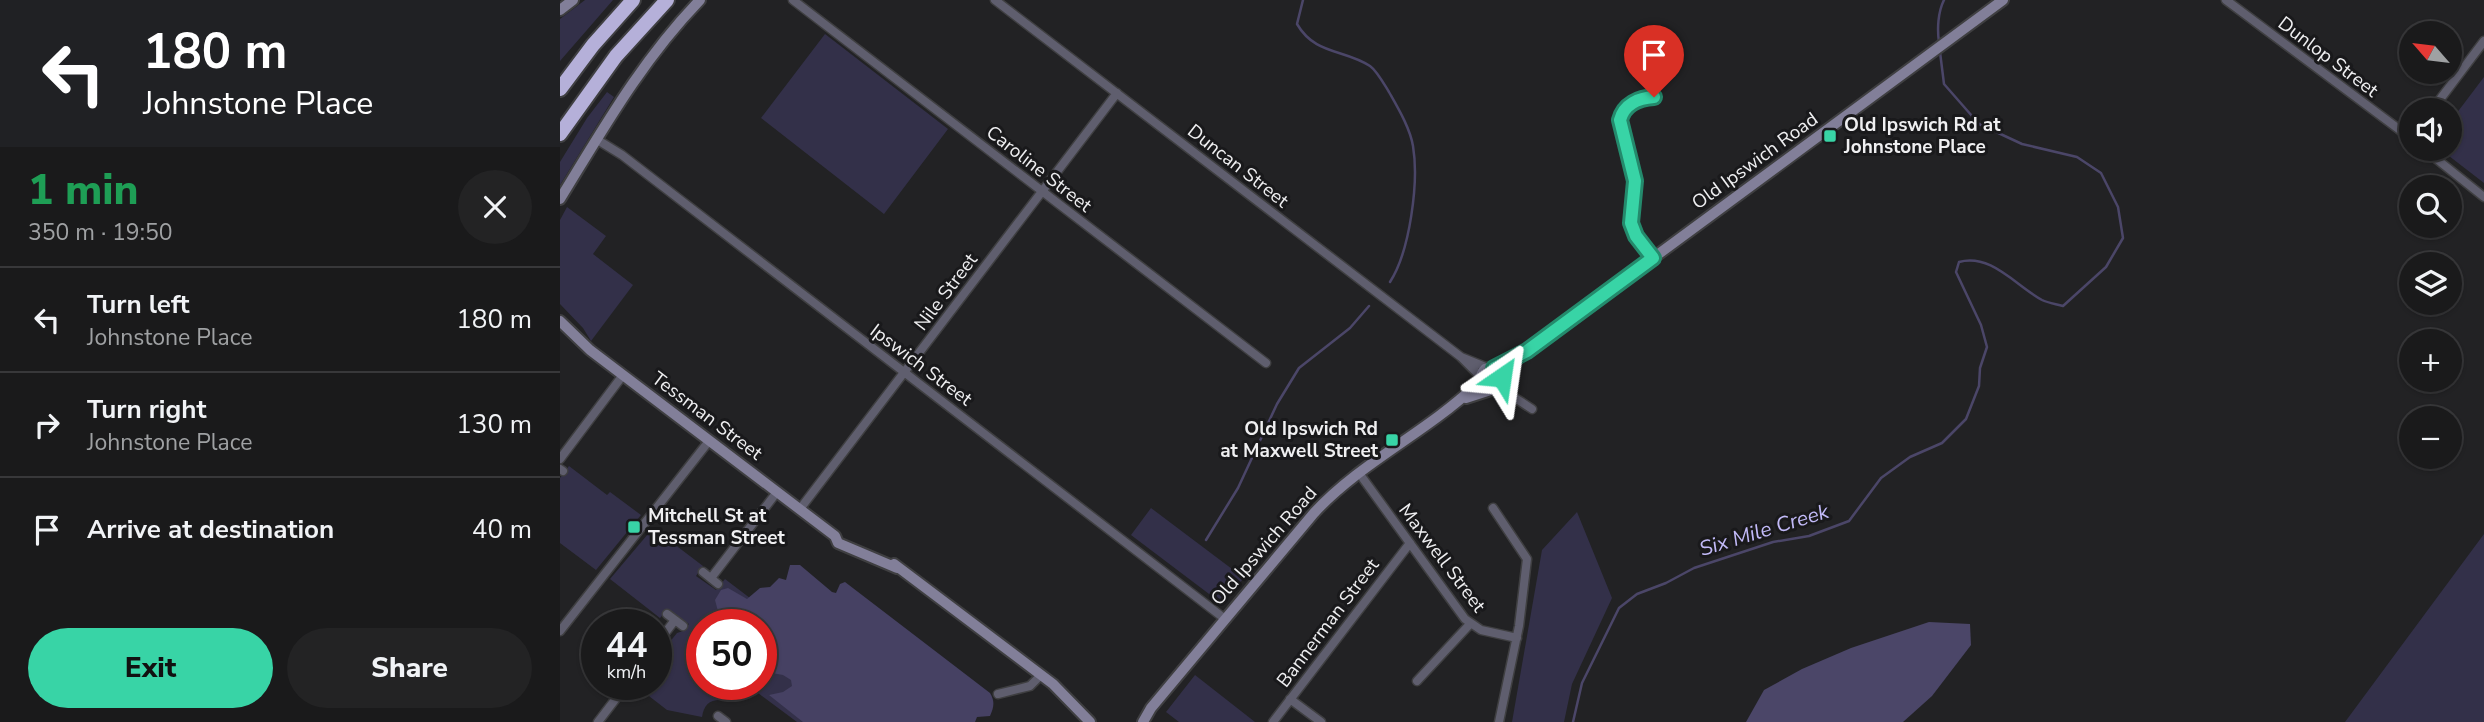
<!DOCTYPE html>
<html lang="en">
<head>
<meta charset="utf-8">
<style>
  :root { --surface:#1a1a1b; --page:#232324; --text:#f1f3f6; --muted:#9fa1a3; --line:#38383a; --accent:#38d4a6 }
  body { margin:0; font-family:"Nunito Sans",sans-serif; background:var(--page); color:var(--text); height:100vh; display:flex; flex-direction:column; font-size:26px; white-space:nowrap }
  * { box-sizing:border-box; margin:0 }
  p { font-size:23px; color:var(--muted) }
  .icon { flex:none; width:38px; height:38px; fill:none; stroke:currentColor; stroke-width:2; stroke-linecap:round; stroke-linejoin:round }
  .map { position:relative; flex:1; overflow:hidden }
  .sheet { display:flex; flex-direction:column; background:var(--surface); width:560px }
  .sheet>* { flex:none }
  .top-card { background:#202124; color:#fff; overflow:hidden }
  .needle { width:46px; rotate:298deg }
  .controls { position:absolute; left:1839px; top:21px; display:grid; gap:14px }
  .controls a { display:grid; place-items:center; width:63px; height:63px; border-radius:50%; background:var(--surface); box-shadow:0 2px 5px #0004,0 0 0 2px var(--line); font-size:35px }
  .speed { position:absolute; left:21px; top:609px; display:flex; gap:14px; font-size:35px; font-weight:700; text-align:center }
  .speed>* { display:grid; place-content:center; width:91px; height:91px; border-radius:50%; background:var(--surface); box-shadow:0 2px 5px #0004,0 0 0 2px var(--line); line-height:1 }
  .speed small { font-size:18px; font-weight:400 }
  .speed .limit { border:10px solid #d22; background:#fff; color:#111 }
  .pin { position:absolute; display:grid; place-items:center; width:60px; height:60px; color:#fff; margin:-72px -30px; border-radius:50% 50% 50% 0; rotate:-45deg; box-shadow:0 0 7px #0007 }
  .pin .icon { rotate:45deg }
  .me { position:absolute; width:77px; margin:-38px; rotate:32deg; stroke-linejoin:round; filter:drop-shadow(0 0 5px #0008) }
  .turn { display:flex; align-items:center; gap:24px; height:147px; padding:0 28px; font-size:32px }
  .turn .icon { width:91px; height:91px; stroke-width:2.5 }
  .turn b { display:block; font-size:49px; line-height:60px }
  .round { display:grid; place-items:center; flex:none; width:74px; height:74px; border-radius:37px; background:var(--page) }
  .headline { display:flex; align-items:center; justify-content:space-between; height:119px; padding:0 28px }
  h1 { font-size:42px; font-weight:800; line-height:52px; color:#1e9e55 }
  .action { display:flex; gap:14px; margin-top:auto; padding:14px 28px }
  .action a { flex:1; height:80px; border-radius:42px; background:var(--accent); color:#111; font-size:28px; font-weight:800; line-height:80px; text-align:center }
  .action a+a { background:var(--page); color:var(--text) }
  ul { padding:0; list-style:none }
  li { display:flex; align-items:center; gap:21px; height:105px; padding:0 28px; border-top:2px solid var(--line) }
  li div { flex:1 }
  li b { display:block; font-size:26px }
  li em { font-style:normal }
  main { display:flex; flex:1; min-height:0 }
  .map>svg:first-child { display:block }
  .green { fill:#333049 }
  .forest { fill:#464163 }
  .water { fill:#4b4668 }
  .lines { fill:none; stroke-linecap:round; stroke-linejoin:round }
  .stream { stroke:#4b4668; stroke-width:2.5 }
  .street-casing { stroke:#3f3f41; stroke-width:11 }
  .secondary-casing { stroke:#3f3f41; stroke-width:14 }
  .highway-casing { stroke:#3f3f41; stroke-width:18 }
  .street { stroke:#5f5e6e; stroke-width:8 }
  .secondary { stroke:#827f99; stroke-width:10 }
  .highway { stroke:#b5b0d9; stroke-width:14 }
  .route-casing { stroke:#248a6c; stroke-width:18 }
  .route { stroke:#38d4a6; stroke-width:12 }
  .poi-dot { fill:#38d4a6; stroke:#19191b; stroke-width:2.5 }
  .labels { text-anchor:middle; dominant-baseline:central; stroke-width:6; stroke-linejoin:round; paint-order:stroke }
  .street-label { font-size:19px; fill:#efeff1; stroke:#19191b }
  .poi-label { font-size:19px; font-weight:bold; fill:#efeff1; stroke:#19191b; text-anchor:start }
  .water-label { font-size:21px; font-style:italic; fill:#c2baf8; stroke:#19191b }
</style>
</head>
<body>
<main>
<section class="sheet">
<div class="top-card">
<div class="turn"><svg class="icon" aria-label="left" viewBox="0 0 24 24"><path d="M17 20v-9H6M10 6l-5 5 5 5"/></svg><div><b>180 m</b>Johnstone Place</div></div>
</div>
<div class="headline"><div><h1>1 min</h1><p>350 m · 19:50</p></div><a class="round"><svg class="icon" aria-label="close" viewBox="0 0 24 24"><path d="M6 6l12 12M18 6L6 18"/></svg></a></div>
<ul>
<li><svg class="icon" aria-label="left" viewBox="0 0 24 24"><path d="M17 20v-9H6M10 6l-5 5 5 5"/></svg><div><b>Turn left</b><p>Johnstone Place</p></div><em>180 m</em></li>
<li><svg class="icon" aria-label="right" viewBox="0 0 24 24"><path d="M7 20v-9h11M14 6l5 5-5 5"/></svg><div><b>Turn right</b><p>Johnstone Place</p></div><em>130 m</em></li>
<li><svg class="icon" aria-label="arrive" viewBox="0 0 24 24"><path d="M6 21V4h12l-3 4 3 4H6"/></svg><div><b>Arrive at destination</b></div><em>40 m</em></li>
</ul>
<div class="action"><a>Exit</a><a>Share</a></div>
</section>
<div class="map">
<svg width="1924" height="722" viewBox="0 0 1924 722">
  <rect width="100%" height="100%" fill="#222224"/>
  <path class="green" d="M 25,0 L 53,0 L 0,61 L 0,19 Z
    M 265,34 L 388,129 L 324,214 L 201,118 Z
    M 1924,77 L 1924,183 L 1880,149 L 1890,149 L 1890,122 Z
    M 47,92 L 54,97 L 0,185 L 0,162 L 27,118 Z
    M 7,207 L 46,236 L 33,254 L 73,285 L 31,341 L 23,328 L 0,304 L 0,220 Z
    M 9,466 L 47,495 L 50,492 L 81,515 L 36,570 L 0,543 L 0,478 Z
    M 591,508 L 684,578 L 661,603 L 571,535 Z
    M 1017,512 L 1052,598 L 1012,684 L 1004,722 L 952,722 L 982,550 Z
    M 93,528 L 143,566 L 136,576 L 156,590 L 165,579 L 353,722 L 237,722 L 186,684 L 201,684 L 201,625 L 142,625 L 142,684 L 176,684 L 163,700 C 150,699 144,704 142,717 L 107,710 L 76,686 L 77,684 L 96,684 L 96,659 L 117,633 L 123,631 L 129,624 L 108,609 L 100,618 L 50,579 Z
    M 1924,534 L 1924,722 L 1785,722 Z
    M 635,675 L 695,722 L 619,722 L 606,712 Z"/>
  <path class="forest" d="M 230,565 L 240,565 L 272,592 L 276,593 L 280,584 L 285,582 L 430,693 C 435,701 434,707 430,716 L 417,717 L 415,722 L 243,722 L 209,695 L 223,692 L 232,686 L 231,680 L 223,675 L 201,671 L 201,625 L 146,625 L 143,619 L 148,615 L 155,618 L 159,615 L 155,600 L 161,590 L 168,588 L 187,599 L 200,588 L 210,587 L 219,578 L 226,580 Z"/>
  <path class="water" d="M 1369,622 L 1410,624 L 1411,645 L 1372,696 L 1343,722 L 1186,722 L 1204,690 L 1242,669 L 1291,648 Z"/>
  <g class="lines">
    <path class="stream" d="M 743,0 L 737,24 C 755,55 784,49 810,66 C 817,71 824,84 829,92 C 838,108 850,128 853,146 C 859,182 850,251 830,282
      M 1379,42 C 1377,29 1378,12 1384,0
      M 646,540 L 678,488 L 717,404 L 739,368 L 790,328 L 809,306
      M 1013,722 L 1022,683 L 1059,608 L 1077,594 L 1106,583 L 1134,568 L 1213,542 L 1249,536 L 1289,521 L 1321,478 L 1350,457 L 1382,443 L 1406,419 L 1419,386 L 1420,368 L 1427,347 L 1421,325 L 1396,272 L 1399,262 C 1431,253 1456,286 1482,300 C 1488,303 1496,304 1503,306 L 1546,267 L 1563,238 L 1558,207 L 1541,173 L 1517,157 L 1462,144 L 1419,124 L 1384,84 L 1380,52"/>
    <g class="street-casing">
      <path id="street" d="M 233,0 L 706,363
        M 435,0 L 901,357 L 920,376
        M 1666,0 L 1852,139
        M 1872,110 L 1924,41
        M 36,139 L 62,155 L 665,619
        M 1864,149 L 1924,197
        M 1093,258 L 1076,235 L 1071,223 L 1075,181 L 1061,120 C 1064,103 1079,98 1094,97
        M 901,357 L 928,368
        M 933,390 L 949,394 L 972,409
        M 0,459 L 63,375
        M 0,469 L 3,471
        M 799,473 L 905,619 L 921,630 L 957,638
        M 933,508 L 967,559 L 959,626 L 939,722
        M 240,509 L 557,93
        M 143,572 L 158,584
        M 151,578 L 217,492
        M 107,614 L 123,626
        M 0,631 L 149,441
        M 96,645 L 115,620
        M 857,681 L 910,624
        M 438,694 L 470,686 L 480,676
        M 730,699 L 761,722
        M 158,716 L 166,722
        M 38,722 L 67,684
        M 713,722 L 850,543"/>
    </g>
    <g class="secondary-casing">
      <path id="secondary" d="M 0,10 L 13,0
        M 0,199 C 43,129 82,60 140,0
        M 0,321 L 30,350 L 275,536 L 278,543 L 337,568
        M 906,398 L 937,388 L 945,373 L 957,360
        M 334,564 L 493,684 L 530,722
        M 583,722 L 591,708 L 754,513 C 800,463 865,433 914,387 C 920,381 920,374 925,369 L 941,366 L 967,351 L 1443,0"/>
    </g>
    <g class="highway-casing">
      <path id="highway" d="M 0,89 L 33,45 L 73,0
        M 0,134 L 56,56 L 107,0"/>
    </g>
    <use href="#street" class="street"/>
    <use href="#secondary" class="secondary"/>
    <use href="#highway" class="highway"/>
  </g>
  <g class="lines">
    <g class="route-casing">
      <path id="route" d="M 942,377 L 939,372 L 934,368 L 967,351 L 1093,258 L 1076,236 L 1071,223 L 1075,181 L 1060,120 C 1064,104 1079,98 1094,97"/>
    </g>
    <use href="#route" class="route"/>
  </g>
  <g class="poi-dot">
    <rect x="1263" y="129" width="14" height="14" rx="3.5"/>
    <rect x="825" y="433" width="14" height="14" rx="3.5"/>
    <rect x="67" y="520" width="14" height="14" rx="3.5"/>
  </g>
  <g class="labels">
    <g class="street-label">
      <text transform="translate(1768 57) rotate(37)">Dunlop Street</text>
      <text transform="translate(1195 161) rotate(-36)">Old Ipswich Road</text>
      <text transform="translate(678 166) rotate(38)">Duncan Street</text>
      <text transform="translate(479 169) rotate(38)">Caroline Street</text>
      <text transform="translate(386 292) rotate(-53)">Nile Street</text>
      <text transform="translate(361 365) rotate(37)">Ipswich Street</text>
      <text transform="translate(147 416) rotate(37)">Tessman Street</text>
      <text transform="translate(704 546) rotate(-49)">Old Ipswich Road</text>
      <text transform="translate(882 558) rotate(53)">Maxwell Street</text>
      <text transform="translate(768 623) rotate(-53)">Bannerman Street</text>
    </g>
    <g class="poi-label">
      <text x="1284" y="125">Old Ipswich Rd at<tspan x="1284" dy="22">Johnstone Place</tspan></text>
      <text x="818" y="429" text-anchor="end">Old Ipswich Rd<tspan x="818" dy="22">at Maxwell Street</tspan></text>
      <text x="88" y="516">Mitchell St at<tspan x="88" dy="22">Tessman Street</tspan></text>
    </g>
    <g class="water-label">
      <text transform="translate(1204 530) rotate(-17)">Six Mile Creek</text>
    </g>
  </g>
</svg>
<div class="controls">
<a><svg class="needle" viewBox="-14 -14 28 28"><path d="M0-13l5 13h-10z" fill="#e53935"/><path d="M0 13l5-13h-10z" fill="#9fa1a3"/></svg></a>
<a><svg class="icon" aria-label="sound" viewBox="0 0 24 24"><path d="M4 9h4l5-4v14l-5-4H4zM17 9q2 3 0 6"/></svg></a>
<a><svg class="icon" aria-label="search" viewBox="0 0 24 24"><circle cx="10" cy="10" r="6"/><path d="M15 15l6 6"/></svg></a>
<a><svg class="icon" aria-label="layers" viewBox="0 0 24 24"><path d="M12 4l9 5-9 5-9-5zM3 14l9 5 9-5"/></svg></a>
<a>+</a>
<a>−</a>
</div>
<div class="speed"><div>44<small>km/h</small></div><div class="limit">50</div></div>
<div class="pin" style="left:1094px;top:97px;background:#d93025"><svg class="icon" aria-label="arrive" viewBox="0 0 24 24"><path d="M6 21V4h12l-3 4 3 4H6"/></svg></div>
<svg class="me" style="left:942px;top:377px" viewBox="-20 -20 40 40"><path d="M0-17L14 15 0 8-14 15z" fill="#38d4a6" stroke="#fff" stroke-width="4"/></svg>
</div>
</main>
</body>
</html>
